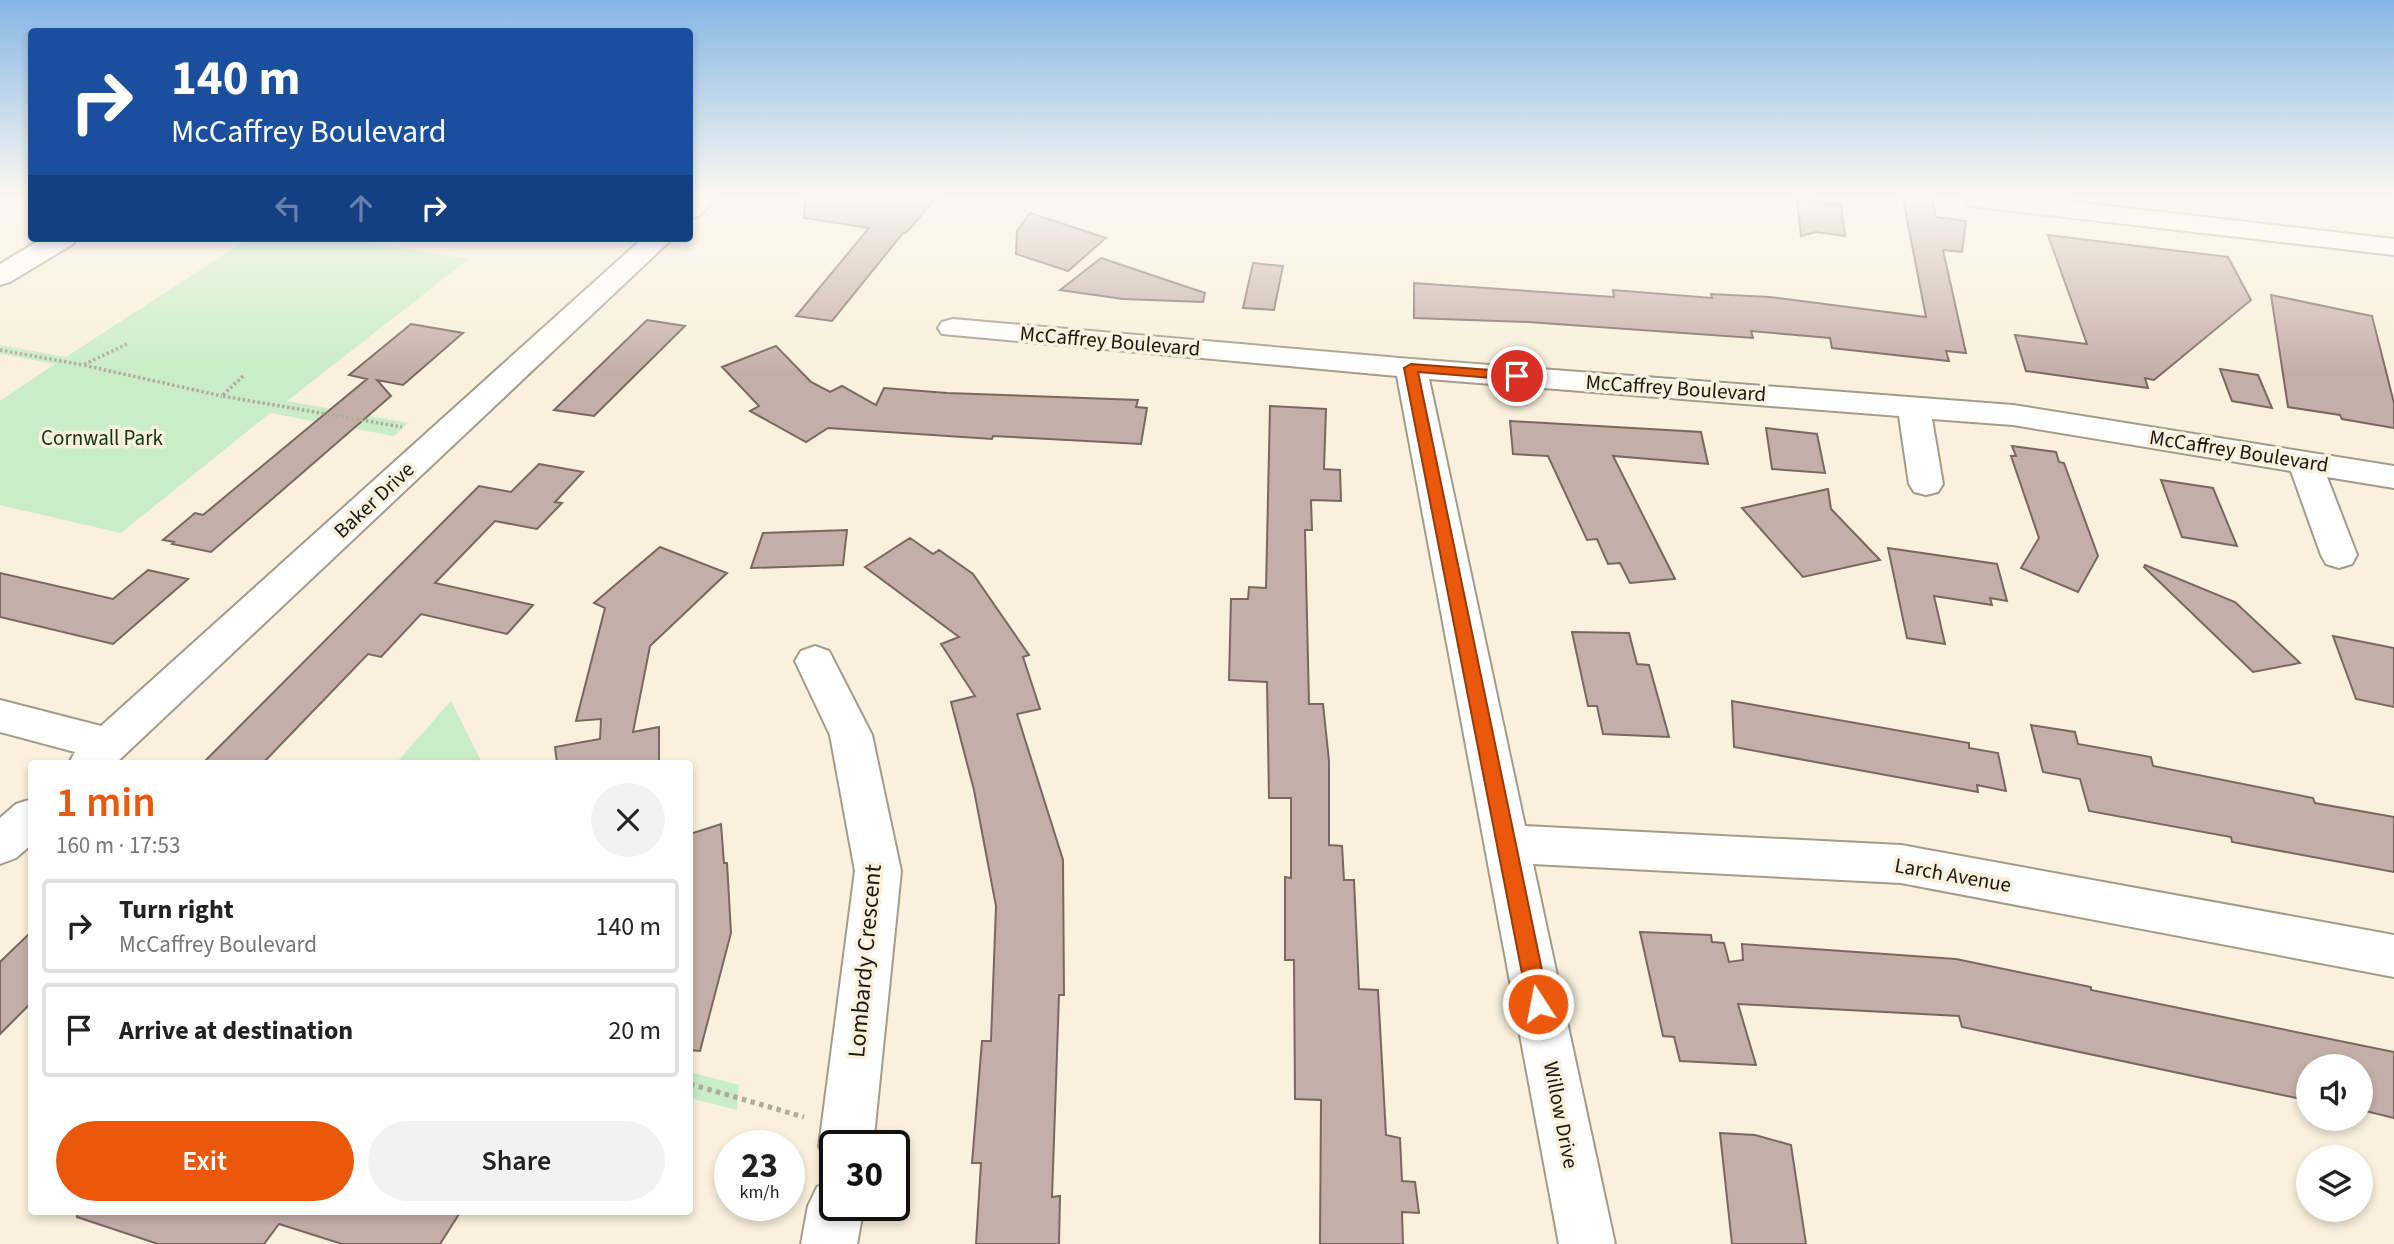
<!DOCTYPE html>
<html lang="en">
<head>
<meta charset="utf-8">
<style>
  :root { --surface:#fff; --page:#f2f2f2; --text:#222; --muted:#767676; --line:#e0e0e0; --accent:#ea580c }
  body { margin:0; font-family:"Source Sans 3",sans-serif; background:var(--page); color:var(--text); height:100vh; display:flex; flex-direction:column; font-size:26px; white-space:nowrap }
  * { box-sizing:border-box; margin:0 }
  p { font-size:23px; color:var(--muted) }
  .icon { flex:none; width:38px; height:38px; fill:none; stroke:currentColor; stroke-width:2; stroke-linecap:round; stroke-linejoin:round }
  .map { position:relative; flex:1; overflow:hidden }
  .details { position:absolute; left:28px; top:760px; width:665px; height:455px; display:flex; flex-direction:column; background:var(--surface); border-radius:7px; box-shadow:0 4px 10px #0003 }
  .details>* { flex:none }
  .guide { position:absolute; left:28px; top:28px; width:665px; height:214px; border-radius:7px; box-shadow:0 4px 10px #0003; background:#1a4fa0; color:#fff; overflow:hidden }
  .controls { position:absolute; left:2296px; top:1054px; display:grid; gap:14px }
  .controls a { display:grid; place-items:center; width:77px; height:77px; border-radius:50%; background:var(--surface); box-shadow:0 4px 10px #0003; font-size:35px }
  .speed { position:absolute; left:714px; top:1130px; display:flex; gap:14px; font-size:35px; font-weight:700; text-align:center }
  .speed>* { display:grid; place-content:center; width:91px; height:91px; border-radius:50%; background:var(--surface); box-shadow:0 4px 10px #0003; line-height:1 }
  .speed small { font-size:18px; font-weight:400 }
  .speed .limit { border:4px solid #111; border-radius:10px; background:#fff; color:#111 }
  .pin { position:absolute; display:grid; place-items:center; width:60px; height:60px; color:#fff; margin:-30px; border:4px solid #fff; border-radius:50%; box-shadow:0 2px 7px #0007 }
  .me { position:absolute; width:77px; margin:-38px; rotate:349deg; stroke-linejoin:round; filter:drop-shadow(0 0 5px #0008) }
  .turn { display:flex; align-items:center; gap:24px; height:147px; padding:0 28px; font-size:32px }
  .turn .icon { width:91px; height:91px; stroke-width:2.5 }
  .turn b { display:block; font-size:49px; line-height:60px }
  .lanes { display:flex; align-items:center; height:66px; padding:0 28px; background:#0003; justify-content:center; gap:35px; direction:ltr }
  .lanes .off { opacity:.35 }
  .round { display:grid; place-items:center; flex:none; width:74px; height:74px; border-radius:37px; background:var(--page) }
  .overview { display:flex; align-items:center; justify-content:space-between; height:119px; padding:0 28px }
  h1 { font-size:42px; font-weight:600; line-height:52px; color:var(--accent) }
  .button { display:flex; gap:14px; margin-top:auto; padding:14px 28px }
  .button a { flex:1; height:80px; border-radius:42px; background:var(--accent); color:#fff; font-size:28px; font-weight:600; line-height:80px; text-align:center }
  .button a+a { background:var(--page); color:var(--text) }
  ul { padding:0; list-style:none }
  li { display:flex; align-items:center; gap:21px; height:94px; margin:0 14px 10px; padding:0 14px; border:4px solid var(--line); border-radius:7px }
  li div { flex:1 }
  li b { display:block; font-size:26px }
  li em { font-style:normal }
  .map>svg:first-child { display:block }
  .green { fill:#c8edc7 }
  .building { fill:#c4afa8; stroke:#7a6761; stroke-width:2 }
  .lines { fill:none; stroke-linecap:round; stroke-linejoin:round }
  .minor-casing { stroke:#a49c8b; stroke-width:4 }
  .path-far1 { stroke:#b2ab9c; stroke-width:3.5; stroke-dasharray:2.5 2.5; stroke-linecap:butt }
  .path { stroke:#b2ab9c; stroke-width:5; stroke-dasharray:4.5 4.5; stroke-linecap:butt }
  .minor { fill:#fff; fill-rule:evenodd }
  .route { fill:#ea580c; stroke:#983908; stroke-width:2 }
  .labels { text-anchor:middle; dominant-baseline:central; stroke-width:7; stroke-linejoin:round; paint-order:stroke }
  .street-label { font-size:21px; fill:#1b1812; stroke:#f9f0dd }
  .park-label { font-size:21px; fill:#0d3610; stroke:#f9f0dd }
  .near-street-label { font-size:24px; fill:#1b1812; stroke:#f9f0dd }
</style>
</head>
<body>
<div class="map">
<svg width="2394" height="1244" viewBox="0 0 2394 1244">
  <rect width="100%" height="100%" fill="#f9f0dd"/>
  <path class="green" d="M 249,238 L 343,238 L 469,259 L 287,401 L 408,423 L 394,436 L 270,413 L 121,533 L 0,505 L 0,401 L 55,364 L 0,354 L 0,345 L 66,357 Z
    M 451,701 L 482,763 L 396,763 Z
    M 690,1072 L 739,1085 L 737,1110 L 690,1098 Z"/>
  <path class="building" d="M 805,199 L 935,199 L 906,233 L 903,233 L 832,321 L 796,316 L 869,228 L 804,218 Z
    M 1797,199 L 1841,205 L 1845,236 L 1816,232 L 1801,236 Z
    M 1903,199 L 1932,199 L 1936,217 L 1966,221 L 1962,252 L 1943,250 L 1966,353 L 1946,351 L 1949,361 L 1832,348 L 1830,338 L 1751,331 L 1753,338 L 1528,322 L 1414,318 L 1414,283 L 1614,297 L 1613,290 L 1712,298 L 1711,294 L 1770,297 L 1926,317 Z
    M 1030,213 L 1106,238 L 1068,271 L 1016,254 L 1017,231 Z
    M 2048,235 L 2228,257 L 2251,300 L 2154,380 L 2145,378 L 2148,388 L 2026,371 L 2015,335 L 2087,344 Z
    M 1101,258 L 1205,293 L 1203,302 L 1123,299 L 1060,290 Z
    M 1253,263 L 1283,266 L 1274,310 L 1243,308 Z
    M 2271,295 L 2372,316 L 2394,403 L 2394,428 L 2342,419 L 2340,415 L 2288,407 Z
    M 647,320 L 685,326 L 594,416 L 554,410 Z
    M 411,324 L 463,333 L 403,385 L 377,380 L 391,396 L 211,552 L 172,544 L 174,542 L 163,540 L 195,513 L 203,515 L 367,379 L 349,375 Z
    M 776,346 L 811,382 L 830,392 L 842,386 L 876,405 L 884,388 L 947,393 L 1138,400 L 1136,407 L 1147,408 L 1141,444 L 993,436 L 992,439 L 828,428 L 806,442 L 750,411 L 759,406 L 722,367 Z
    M 2220,369 L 2258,375 L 2272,408 L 2232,401 Z
    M 1270,406 L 1326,409 L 1324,469 L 1340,470 L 1341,501 L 1311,500 L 1312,530 L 1305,530 L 1309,704 L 1323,704 L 1329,761 L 1329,845 L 1342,846 L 1344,880 L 1354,880 L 1359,989 L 1378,990 L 1386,1135 L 1400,1138 L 1402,1181 L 1415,1182 L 1419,1213 L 1402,1212 L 1403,1244 L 1320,1244 L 1321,1100 L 1295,1099 L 1294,960 L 1285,960 L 1285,877 L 1291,878 L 1291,798 L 1269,798 L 1267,682 L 1229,680 L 1231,599 L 1248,599 L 1249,587 L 1266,588 Z
    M 1510,421 L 1701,432 L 1708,464 L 1613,456 L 1675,579 L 1630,583 L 1620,563 L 1608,564 L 1597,539 L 1587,540 L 1548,456 L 1513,454 Z
    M 1766,428 L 1817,434 L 1825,473 L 1772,469 Z
    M 2012,446 L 2056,452 L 2059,462 L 2064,463 L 2098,556 L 2078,592 L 2021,568 L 2039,538 L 2011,456 L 2016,456 Z
    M 539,464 L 583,472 L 555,502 L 562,503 L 537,529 L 495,521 L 435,583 L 533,605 L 507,634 L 421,614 L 381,657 L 368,654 L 263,763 L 203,763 L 479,486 L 511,492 Z
    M 2161,480 L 2213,488 L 2237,546 L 2182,537 Z
    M 1828,489 L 1831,509 L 1880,560 L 1803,577 L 1742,508 Z
    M 847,530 L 843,565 L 751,568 L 763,533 Z
    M 910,538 L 933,554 L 939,550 L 973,574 L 1029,655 L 1023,657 L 1040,709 L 1017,714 L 1063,860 L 1064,995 L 1059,995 L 1052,1197 L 1060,1196 L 1059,1244 L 976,1244 L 981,1163 L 972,1163 L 982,1041 L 991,1041 L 996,906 L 974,790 L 951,702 L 975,696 L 941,644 L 959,637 L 865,567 Z
    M 660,547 L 727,573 L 650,646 L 633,732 L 659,727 L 659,763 L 557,763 L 555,747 L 600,739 L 601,719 L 576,721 L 605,608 L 594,603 Z
    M 1888,548 L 1997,564 L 2007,601 L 1990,598 L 1992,605 L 1934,596 L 1945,644 L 1907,638 Z
    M 2145,565 L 2235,602 L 2300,663 L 2253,672 L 2144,567 Z
    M 148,570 L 188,579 L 113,644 L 0,617 L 0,573 L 113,599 Z
    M 1572,632 L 1629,633 L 1637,664 L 1649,665 L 1669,737 L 1603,734 L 1597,706 L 1588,706 Z
    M 2333,636 L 2394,648 L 2394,707 L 2356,699 Z
    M 1732,701 L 1969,743 L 1969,748 L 1998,753 L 2006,791 L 1977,785 L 1978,792 L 1734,747 Z
    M 2031,725 L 2075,732 L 2078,744 L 2151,757 L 2153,766 L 2313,798 L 2315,803 L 2394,817 L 2394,872 L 2232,842 L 2231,837 L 2089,811 L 2080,779 L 2043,772 Z
    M 721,824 L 724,863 L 727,863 L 731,933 L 700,1051 L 690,1050 L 690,834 Z
    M 32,931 L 32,1002 L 0,1034 L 0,962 Z
    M 1640,932 L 1711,935 L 1712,942 L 1724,943 L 1729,962 L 1743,960 L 1742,944 L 1956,959 L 2091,987 L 2091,990 L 2394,1052 L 2394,1118 L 2361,1110 L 2361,1066 L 2308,1066 L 2306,1100 L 1962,1027 L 1959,1016 L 1738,1004 L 1756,1065 L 1680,1061 L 1674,1037 L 1663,1036 Z
    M 1720,1133 L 1755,1135 L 1791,1145 L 1806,1244 L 1732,1244 Z
    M 78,1211 L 461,1211 L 440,1244 L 342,1244 L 279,1224 L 264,1244 L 158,1244 L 77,1217 Z"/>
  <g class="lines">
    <g class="minor-casing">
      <path id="minor" d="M 690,199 L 715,199 L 699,216 L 690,218 Z
        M 1965,199 L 2048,199 L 2394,239 L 2394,255 L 1978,207 L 1969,205 Z
        M 43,238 L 77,238 L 73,244 L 10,282 L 0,285 L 0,264 Z
        M 643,238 L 673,238 L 116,763 L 69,763 L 75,752 L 0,732 L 0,700 L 101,726 Z
        M 953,319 L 1411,359 L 2013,405 L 2394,466 L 2394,488 L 2327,477 L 2357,555 L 2352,564 L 2339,568 L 2326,564 L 2321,555 L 2291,471 L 2013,425 L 1932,419 L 1943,484 L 1938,492 L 1926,495 L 1914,492 L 1909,484 L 1899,416 L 1429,379 L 1525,826 L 1901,845 L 2394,935 L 2394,977 L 1901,883 L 1533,864 L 1615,1244 L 1559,1244 L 1397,376 L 942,334 L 938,328 L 942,322 Z
        M 815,646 L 829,651 L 872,735 L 901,871 L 873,1146 L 835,1146 L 835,1168 L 827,1165 L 819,1146 L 855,871 L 830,735 L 795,661 L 801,651 Z
        M 32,799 L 32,844 L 16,858 L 0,864 L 0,818 L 16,804 Z
        M 835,1179 L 835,1206 L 864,1206 L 857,1244 L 801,1244 L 808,1206 L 817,1187 Z"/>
    </g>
    <path class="path-far1" d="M 127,344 L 83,365 L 222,396
      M 0,350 L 83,365
      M 243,376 L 222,396 L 402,427"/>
    <path class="path" d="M 690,1084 L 804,1117"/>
    <use href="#minor" class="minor"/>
  </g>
  <linearGradient id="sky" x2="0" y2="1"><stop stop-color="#86b7e5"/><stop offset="0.53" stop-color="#fcf8f0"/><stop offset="1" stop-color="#fcf8f0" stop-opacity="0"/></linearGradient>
  <rect width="2394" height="373" fill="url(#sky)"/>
  <path class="route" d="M 1411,364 L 1517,372 L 1523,376 L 1517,380 L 1418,372 L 1549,1004 L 1546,1010 L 1538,1013 L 1531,1010 L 1528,1004 L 1404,368 Z"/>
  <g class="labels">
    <g class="street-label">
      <text transform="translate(1110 341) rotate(5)">McCaffrey Boulevard</text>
      <text transform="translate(1676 388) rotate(4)">McCaffrey Boulevard</text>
      <text transform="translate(2239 451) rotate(9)">McCaffrey Boulevard</text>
      <text transform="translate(374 500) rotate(-43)">Baker Drive</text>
      <text transform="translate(1953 875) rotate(10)">Larch Avenue</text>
      <text transform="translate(1561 1115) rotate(79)">Willow Drive</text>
    </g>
    <g class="park-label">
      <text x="102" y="438">Cornwall Park</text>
    </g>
    <g class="near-street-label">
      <text transform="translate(865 961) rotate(-85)">Lombardy Crescent</text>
    </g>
  </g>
</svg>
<div class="controls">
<a><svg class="icon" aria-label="sound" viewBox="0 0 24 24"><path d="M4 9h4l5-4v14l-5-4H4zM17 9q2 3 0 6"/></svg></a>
<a><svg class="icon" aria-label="layers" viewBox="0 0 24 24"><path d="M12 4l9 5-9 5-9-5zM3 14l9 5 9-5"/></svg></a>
</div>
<div class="speed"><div>23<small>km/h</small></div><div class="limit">30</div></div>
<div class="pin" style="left:1517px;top:376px;background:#d93025"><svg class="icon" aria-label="arrive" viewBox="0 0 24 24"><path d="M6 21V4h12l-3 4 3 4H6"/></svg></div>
<svg class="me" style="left:1538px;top:1004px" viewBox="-20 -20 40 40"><circle r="17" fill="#ea580c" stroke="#fff" stroke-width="3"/><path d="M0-11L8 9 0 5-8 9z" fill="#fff"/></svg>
<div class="guide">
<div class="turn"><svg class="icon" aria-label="right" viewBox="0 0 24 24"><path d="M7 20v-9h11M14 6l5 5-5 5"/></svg><div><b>140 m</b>McCaffrey Boulevard</div></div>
<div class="lanes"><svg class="icon off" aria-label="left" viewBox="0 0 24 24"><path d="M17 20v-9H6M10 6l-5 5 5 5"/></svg><svg class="icon off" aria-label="ahead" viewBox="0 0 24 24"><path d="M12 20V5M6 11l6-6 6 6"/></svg><svg class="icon" aria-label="right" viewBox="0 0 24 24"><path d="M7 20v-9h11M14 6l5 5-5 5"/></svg></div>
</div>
<section class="details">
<div class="overview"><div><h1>1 min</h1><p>160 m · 17:53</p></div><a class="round"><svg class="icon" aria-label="close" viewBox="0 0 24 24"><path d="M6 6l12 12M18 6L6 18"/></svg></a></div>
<ul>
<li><svg class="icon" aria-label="right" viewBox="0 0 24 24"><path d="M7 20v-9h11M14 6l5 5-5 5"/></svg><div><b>Turn right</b><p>McCaffrey Boulevard</p></div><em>140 m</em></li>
<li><svg class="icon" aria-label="arrive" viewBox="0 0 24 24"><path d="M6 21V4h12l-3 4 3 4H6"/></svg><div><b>Arrive at destination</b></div><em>20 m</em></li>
</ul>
<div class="button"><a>Exit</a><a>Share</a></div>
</section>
</div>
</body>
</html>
